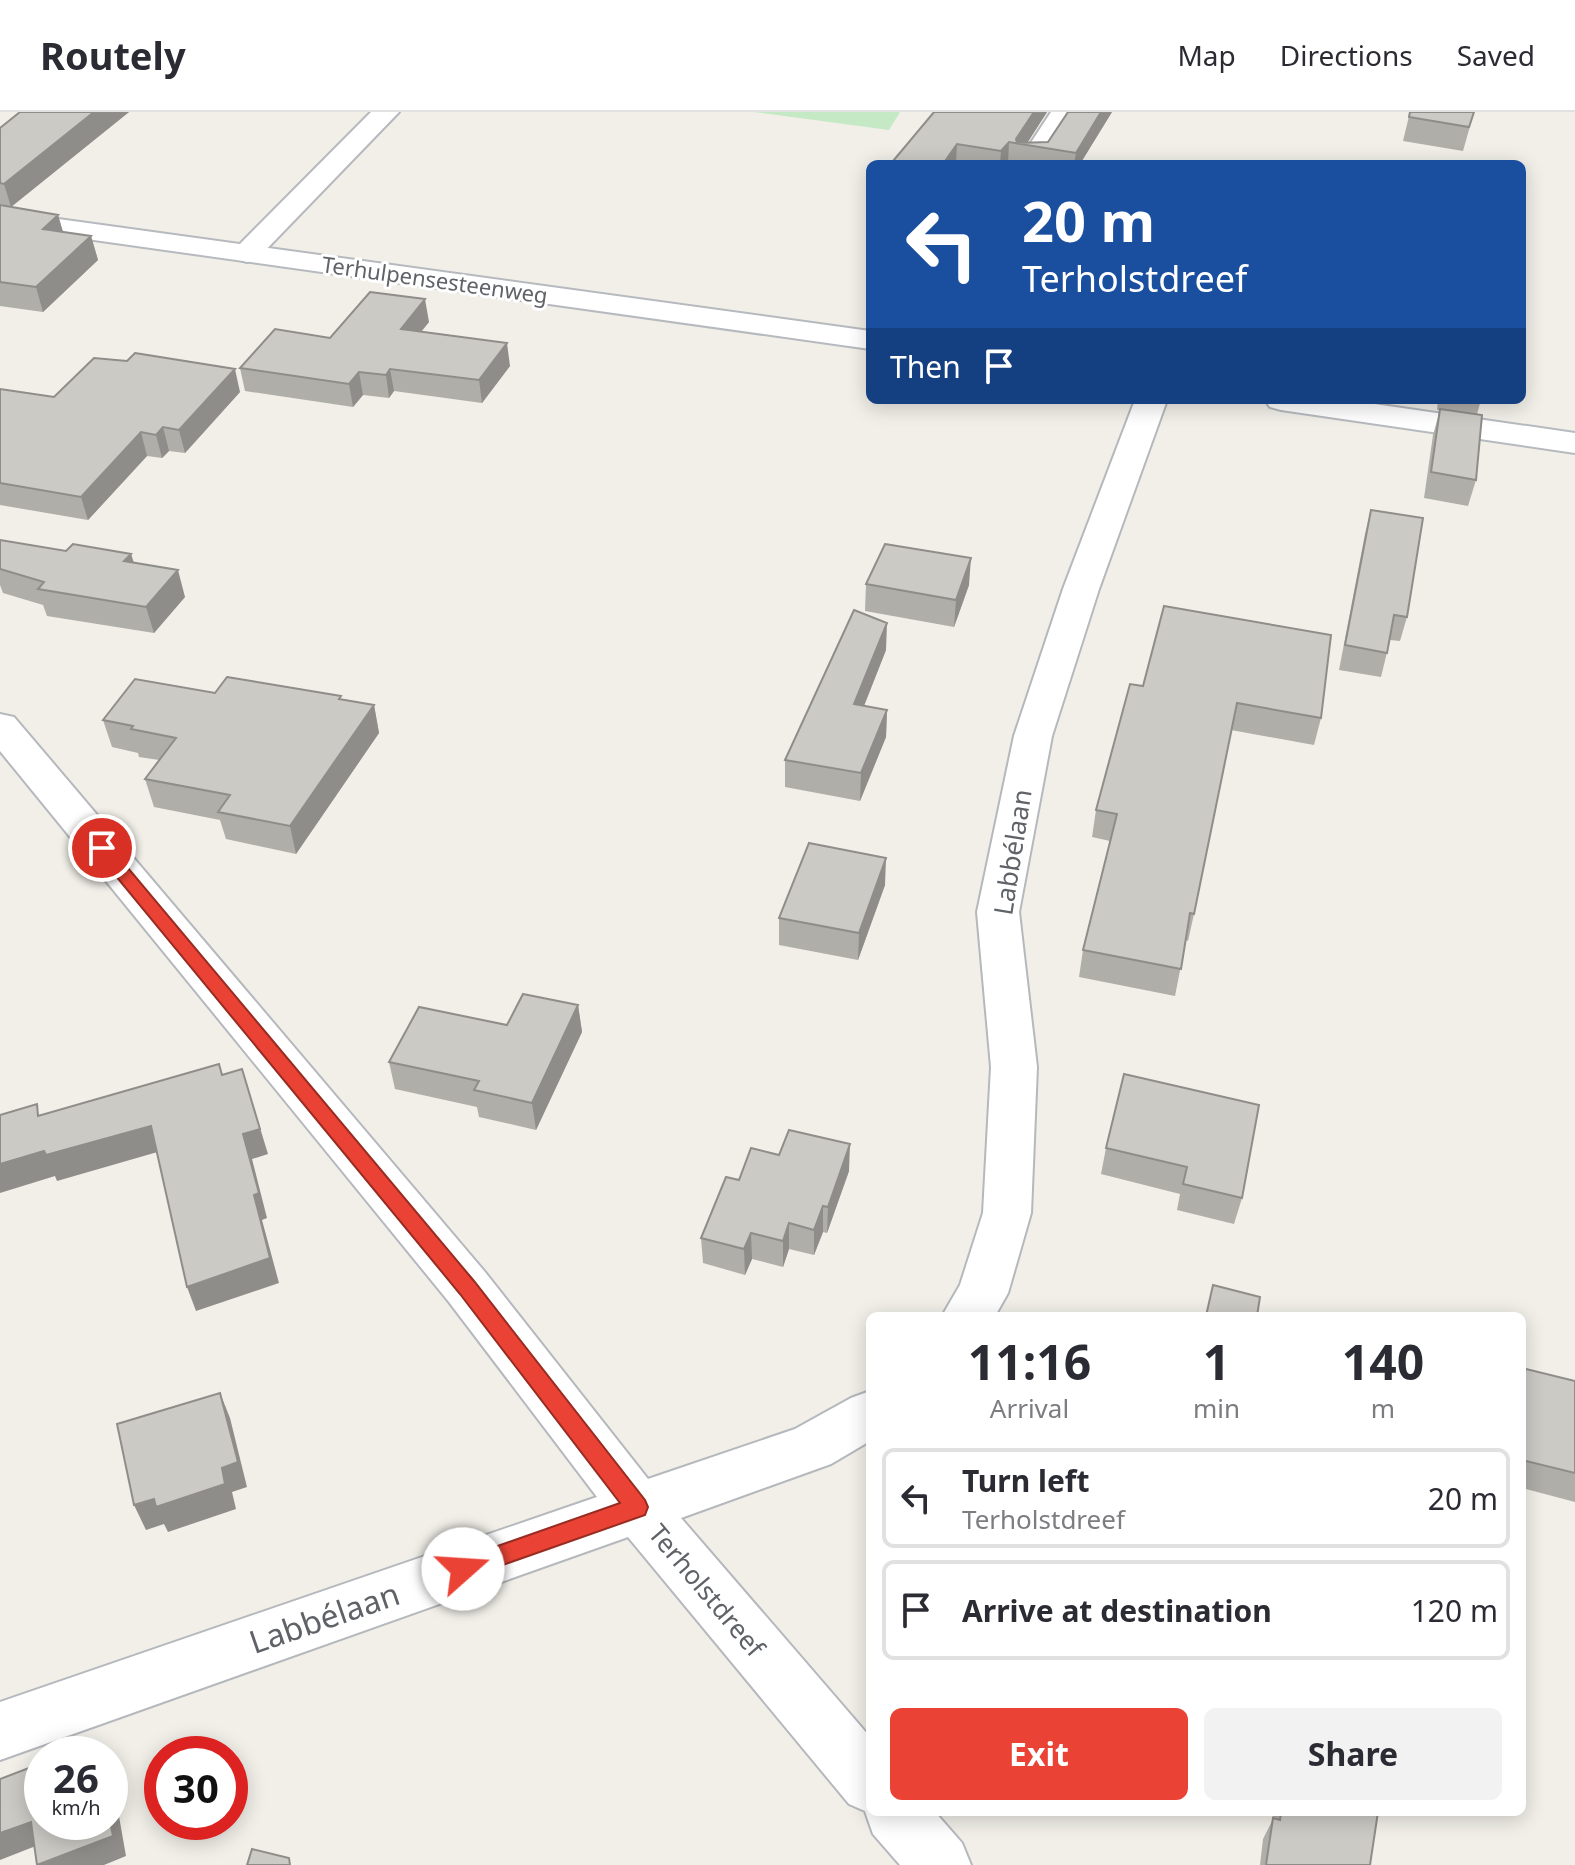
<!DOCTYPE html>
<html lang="en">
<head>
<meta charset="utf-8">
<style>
  :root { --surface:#fff; --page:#f2f2f3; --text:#2b2b33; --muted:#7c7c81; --line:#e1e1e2; --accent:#ea4335 }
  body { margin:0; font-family:"Noto Sans",sans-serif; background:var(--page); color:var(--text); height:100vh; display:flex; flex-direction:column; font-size:30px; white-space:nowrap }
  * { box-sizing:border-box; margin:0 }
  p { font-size:26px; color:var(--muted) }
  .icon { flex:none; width:44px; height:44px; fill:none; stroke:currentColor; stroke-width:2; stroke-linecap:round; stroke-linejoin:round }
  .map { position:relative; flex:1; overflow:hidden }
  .sheet { position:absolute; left:866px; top:1200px; width:660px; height:504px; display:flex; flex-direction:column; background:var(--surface); border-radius:12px; box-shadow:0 4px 20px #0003 }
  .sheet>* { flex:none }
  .guide { position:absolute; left:866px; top:48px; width:660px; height:244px; border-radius:12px; box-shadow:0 4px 20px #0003; background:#1a4fa0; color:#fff; overflow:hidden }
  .speed { position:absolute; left:24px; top:1624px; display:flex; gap:16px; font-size:40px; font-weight:700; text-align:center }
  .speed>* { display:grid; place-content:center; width:104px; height:104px; border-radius:50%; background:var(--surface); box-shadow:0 4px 20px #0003; line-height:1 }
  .speed small { font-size:20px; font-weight:400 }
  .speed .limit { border:12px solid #d22; background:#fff; color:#111 }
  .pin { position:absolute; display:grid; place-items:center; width:68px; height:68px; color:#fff; margin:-34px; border:4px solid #fff; border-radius:50%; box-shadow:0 2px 8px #0007 }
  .me { position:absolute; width:88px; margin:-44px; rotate:71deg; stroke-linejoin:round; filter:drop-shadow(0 0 6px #0008) }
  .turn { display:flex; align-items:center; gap:28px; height:168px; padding:0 24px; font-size:36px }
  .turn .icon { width:104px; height:104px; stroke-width:2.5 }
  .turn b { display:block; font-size:56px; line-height:68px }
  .then { display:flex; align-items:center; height:76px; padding:0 24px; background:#0003; gap:16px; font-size:30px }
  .eta { display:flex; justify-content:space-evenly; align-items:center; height:136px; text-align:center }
  .eta b { font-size:48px; font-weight:700; line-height:56px }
  .action { display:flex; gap:16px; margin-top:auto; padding:16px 24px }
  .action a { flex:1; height:92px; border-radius:12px; background:var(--accent); color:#fff; font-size:32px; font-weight:700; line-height:92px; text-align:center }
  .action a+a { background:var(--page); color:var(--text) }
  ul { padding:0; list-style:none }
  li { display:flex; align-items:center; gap:24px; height:100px; margin:0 16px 12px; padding:0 8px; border:4px solid var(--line); border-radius:12px }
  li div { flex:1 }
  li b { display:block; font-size:30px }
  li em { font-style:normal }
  header { display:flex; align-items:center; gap:48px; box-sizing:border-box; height:112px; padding:0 40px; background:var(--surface); border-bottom:2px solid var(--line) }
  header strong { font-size:38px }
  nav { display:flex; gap:44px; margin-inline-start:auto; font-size:28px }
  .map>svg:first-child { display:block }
  .green { fill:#c5e8c5 }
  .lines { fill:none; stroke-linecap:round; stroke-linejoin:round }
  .street-casing { stroke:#b5b8bc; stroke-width:4 }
  .secondary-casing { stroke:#b6babf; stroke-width:4 }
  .street { fill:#fff; fill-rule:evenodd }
  .secondary { fill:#fff; fill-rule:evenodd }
  .wall { fill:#afaea9 }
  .shaded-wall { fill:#8f8d8a }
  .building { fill:#cccac5; stroke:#8f8d8a; stroke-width:2 }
  .route { fill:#ea4335; stroke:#982c22; stroke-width:2 }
  .labels { text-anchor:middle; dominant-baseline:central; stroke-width:6; stroke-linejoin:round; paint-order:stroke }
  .far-street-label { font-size:22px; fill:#5f6368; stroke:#fff }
  .street-label { font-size:26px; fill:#5f6368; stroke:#fff }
  .near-street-label { font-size:32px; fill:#5f6368; stroke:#fff }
</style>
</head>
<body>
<header>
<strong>Routely</strong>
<nav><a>Map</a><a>Directions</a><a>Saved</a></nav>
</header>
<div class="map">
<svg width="1575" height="1753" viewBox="0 0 1575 1753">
  <rect width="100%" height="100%" fill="#f1efe8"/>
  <path class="green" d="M 754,0 L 900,0 L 889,18 Z"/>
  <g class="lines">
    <g class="street-casing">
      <path id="street" d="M 371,0 L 399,0 L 257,147 L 247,150 L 237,147 L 233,141 L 237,135 Z
        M 1051,0 L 1077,0 L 1043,52 L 1017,52 Z
        M 1135,288 L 1167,288 L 1099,477 L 1052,624 L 1019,800 L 1037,955 L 1031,1101 L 1008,1181 L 995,1204 L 942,1204 L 960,1173 L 983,1101 L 991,955 L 977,800 L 1014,624 L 1063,477 Z
        M 0,602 L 14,605 L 485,1160 L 648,1367 L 795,1317 L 851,1286 L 870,1279 L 870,1329 L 831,1352 L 681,1406 L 870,1625 L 870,1700 L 935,1700 L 962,1731 L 971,1753 L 900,1753 L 873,1722 L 865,1699 L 849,1692 L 628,1425 L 0,1648 L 0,1590 L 597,1385 L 449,1190 L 0,639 Z"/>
    </g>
    <g class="secondary-casing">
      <path id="secondary" d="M 0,96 L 44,105 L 870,219 L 870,237 L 44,121 L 0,112 Z
        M 1265,288 L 1347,288 L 1575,321 L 1575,341 L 1281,298 L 1270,295 Z"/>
    </g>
    <use href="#street" class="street"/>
    <use href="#secondary" class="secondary"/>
  </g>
  <path class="wall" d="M 20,0 L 129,0 L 11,95 L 58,103 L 63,120 L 91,124 L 98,148 L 43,200 L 0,194 L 0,16 Z
    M 1047,0 L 1027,31 L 1048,30 L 1112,0 L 1080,52 L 893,52 L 893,49 Z
    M 1410,0 L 1474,0 L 1463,39 L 1403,29 Z
    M 429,210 L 421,220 L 510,254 L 482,291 L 394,279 L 389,286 L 363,283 L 353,295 L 245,279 L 240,256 L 330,226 Z
    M 0,277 L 54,285 L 240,280 L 185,341 L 169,339 L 162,346 L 147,344 L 88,408 L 0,393 Z
    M 1438,288 L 1481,288 L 1477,302 L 1476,368 L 1468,394 L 1424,386 L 1433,323 L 1440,298 L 1437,298 Z
    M 1371,398 L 1407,505 L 1400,529 L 1390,528 L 1381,565 L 1339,558 L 1365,422 Z
    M 0,428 L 66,439 L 131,442 L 134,451 L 185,485 L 154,521 L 47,504 L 43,493 L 3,481 L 0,473 Z
    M 866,472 L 969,473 L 954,515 L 865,499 Z
    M 886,538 L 864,594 L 887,598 L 886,625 L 860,689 L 785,675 L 785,648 Z
    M 1130,572 L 1321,606 L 1314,633 L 1231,618 L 1194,802 L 1188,829 L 1186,828 L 1175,884 L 1079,865 L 1083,838 L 1110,729 L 1092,725 L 1096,698 Z
    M 215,581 L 341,587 L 374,593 L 379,621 L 296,742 L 226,727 L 220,708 L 154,695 L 145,667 L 159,648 L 139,645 L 138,641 L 112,635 L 103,608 Z
    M 885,773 L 858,848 L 779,833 L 779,806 Z
    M 578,893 L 582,920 L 536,1018 L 479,1005 L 477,995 L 395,977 L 389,950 L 507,913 Z
    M 1124,962 L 1242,1086 L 1234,1112 L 1177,1098 L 1180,1082 L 1101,1062 L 1106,1036 Z
    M 849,1059 L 827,1121 L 823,1120 L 814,1143 L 789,1137 L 783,1155 L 752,1147 L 745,1163 L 703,1151 L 701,1126 Z
    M 1522,1256 L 1575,1269 L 1575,1390 L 1522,1376 Z
    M 1273,1700 L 1378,1700 L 1370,1753 L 1260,1753 L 1263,1727 L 1272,1709 Z"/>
  <path class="shaded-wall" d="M 94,0 L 129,0 L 11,95 L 4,72 Z
    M 1034,0 L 1047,0 L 1026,33 L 1016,32 L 1016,27 Z
    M 1101,0 L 1112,0 L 1080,52 L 1074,52 L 1076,41 Z
    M 1009,30 L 1008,52 L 1000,52 L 1001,39 Z
    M 957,32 L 956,52 L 943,52 Z
    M 58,103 L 65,127 L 43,117 Z
    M 91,124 L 98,148 L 43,200 L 36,175 Z
    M 425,187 L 429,210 L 405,239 L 401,217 Z
    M 507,231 L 510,254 L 482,291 L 479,268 Z
    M 235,257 L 240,280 L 185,341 L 179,318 Z
    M 390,257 L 394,279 L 389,286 L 386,263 Z
    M 359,260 L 363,283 L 353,295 L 349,272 Z
    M 163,315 L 169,339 L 162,346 L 156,323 Z
    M 141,320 L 147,344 L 88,408 L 81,385 Z
    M 131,442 L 139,468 L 124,449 Z
    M 971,446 L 969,473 L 954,515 L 956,488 Z
    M 178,458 L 185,485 L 154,521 L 146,495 Z
    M 887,511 L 886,538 L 854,619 L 854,592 Z
    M 374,593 L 379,621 L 296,742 L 290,714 Z
    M 887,598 L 886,625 L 860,689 L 861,661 Z
    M 886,746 L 885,773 L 858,848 L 859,821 Z
    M 578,893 L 582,920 L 536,1018 L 532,991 Z
    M 242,957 L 268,1042 L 252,1047 L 267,1106 L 262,1108 L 279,1171 L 196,1199 L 187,1175 L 254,1083 L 243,1022 Z
    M 151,1014 L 161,1039 L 57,1069 L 55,1064 L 0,1081 L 0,1052 L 44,1039 Z
    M 850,1032 L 849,1059 L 827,1121 L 828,1095 Z
    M 823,1094 L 823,1120 L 814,1143 L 814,1118 Z
    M 789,1111 L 789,1137 L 783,1155 L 783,1129 Z
    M 751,1121 L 752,1147 L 745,1163 L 744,1137 Z
    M 220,1281 L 230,1306 L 247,1375 L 232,1380 L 236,1397 L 168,1420 L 164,1412 L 146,1418 L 134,1393 L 222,1356 Z
    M 110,1653 L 126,1744 L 104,1753 L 37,1753 L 110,1709 Z
    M 31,1710 L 46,1730 L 0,1748 L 0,1721 Z"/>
  <path class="building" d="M 20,0 L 94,0 L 4,72 L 0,71 L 0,16 Z
    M 934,0 L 1034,0 L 1016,27 L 1017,31 L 1048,30 L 1068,0 L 1101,0 L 1076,41 L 1009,30 L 1001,39 L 957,32 L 943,52 L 914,52 L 893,49 Z
    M 1410,0 L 1474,0 L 1469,15 L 1409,5 Z
    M 0,93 L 58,103 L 43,117 L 91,124 L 36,175 L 0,170 Z
    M 370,180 L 425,187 L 401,217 L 507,231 L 479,268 L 390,257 L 386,263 L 359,260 L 349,272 L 240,256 L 275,217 L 330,226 Z
    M 135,241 L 235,257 L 179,318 L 163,315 L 156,323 L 141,320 L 81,385 L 0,371 L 0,277 L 54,285 L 94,246 L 127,249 Z
    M 1440,297 L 1482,303 L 1476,368 L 1431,360 Z
    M 1371,398 L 1423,406 L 1407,505 L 1394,503 L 1387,541 L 1345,533 Z
    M 0,428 L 66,439 L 73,432 L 131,442 L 124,449 L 178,458 L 146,495 L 38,477 L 44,470 L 0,457 Z
    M 885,432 L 971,446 L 956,488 L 866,472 Z
    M 1164,494 L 1331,523 L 1321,606 L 1237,591 L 1194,802 L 1190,801 L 1181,857 L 1083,838 L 1117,702 L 1096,698 L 1130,572 L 1143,574 Z
    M 854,498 L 887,511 L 854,592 L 887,598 L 861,661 L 785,648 Z
    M 227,565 L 341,584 L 339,587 L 374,593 L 290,714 L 218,700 L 230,683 L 145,667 L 176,626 L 131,617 L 133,614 L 103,608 L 135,567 L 215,581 Z
    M 809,731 L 886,746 L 859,821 L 779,806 Z
    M 523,882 L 578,893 L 532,991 L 474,978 L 479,969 L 389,950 L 419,895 L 507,913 Z
    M 219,952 L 222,963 L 242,957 L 260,1017 L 243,1022 L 259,1081 L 254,1083 L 270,1146 L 187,1175 L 151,1014 L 46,1043 L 44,1039 L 0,1052 L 0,1003 L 37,992 L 38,1004 Z
    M 1124,962 L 1259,993 L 1242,1086 L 1183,1072 L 1187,1055 L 1106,1036 Z
    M 789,1018 L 850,1032 L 828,1095 L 823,1094 L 814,1118 L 789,1111 L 783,1129 L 751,1121 L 744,1137 L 701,1126 L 726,1065 L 739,1068 L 751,1036 L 779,1043 Z
    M 1213,1173 L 1260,1185 L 1257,1204 L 1206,1204 Z
    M 1522,1256 L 1575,1269 L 1575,1361 L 1522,1348 Z
    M 220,1281 L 238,1350 L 222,1356 L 225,1372 L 156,1395 L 154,1387 L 134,1393 L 117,1312 Z
    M 97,1632 L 98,1642 L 68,1642 Z
    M 42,1651 L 42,1710 L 110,1709 L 113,1724 L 37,1753 L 31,1710 L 0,1721 L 0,1667 Z
    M 1281,1700 L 1378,1700 L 1370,1753 L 1266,1753 L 1273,1706 L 1280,1708 Z
    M 252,1737 L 289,1746 L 290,1753 L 247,1753 Z"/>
  <path class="route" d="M 102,730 L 108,732 L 474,1169 L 645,1388 L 648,1395 L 645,1403 L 463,1467 L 455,1464 L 451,1457 L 455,1449 L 620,1391 L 460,1182 L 96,740 L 93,736 Z"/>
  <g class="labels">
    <g class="far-street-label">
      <text transform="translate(435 167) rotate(8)">Terhulpensesteenweg</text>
    </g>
    <g class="street-label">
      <text transform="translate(1012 740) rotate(-81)">Labbélaan</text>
      <text transform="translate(707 1478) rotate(50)">Terholstdreef</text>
    </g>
    <g class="near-street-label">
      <text transform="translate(324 1505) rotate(-19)">Labbélaan</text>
    </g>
  </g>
</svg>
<div class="speed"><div>26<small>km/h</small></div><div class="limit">30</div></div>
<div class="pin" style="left:102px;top:736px;background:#d93025"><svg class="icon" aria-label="arrive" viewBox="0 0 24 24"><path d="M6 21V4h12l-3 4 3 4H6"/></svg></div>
<svg class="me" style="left:463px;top:1457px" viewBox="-20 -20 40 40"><circle r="19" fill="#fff"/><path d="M0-13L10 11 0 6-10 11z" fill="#ea4335"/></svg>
<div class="guide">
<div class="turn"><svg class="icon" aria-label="left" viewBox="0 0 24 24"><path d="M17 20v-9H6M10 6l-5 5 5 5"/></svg><div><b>20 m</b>Terholstdreef</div></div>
<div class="then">Then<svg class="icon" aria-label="arrive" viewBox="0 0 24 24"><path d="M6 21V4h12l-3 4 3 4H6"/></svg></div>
</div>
<section class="sheet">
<div class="eta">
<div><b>11:16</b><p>Arrival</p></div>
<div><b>1</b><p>min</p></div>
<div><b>140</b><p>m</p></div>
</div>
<ul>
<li><svg class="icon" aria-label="left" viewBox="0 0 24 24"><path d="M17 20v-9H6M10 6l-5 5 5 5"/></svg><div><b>Turn left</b><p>Terholstdreef</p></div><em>20 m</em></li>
<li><svg class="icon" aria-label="arrive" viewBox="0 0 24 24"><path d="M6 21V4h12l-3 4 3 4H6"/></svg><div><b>Arrive at destination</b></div><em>120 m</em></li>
</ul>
<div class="action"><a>Exit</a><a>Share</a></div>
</section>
</div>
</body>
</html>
